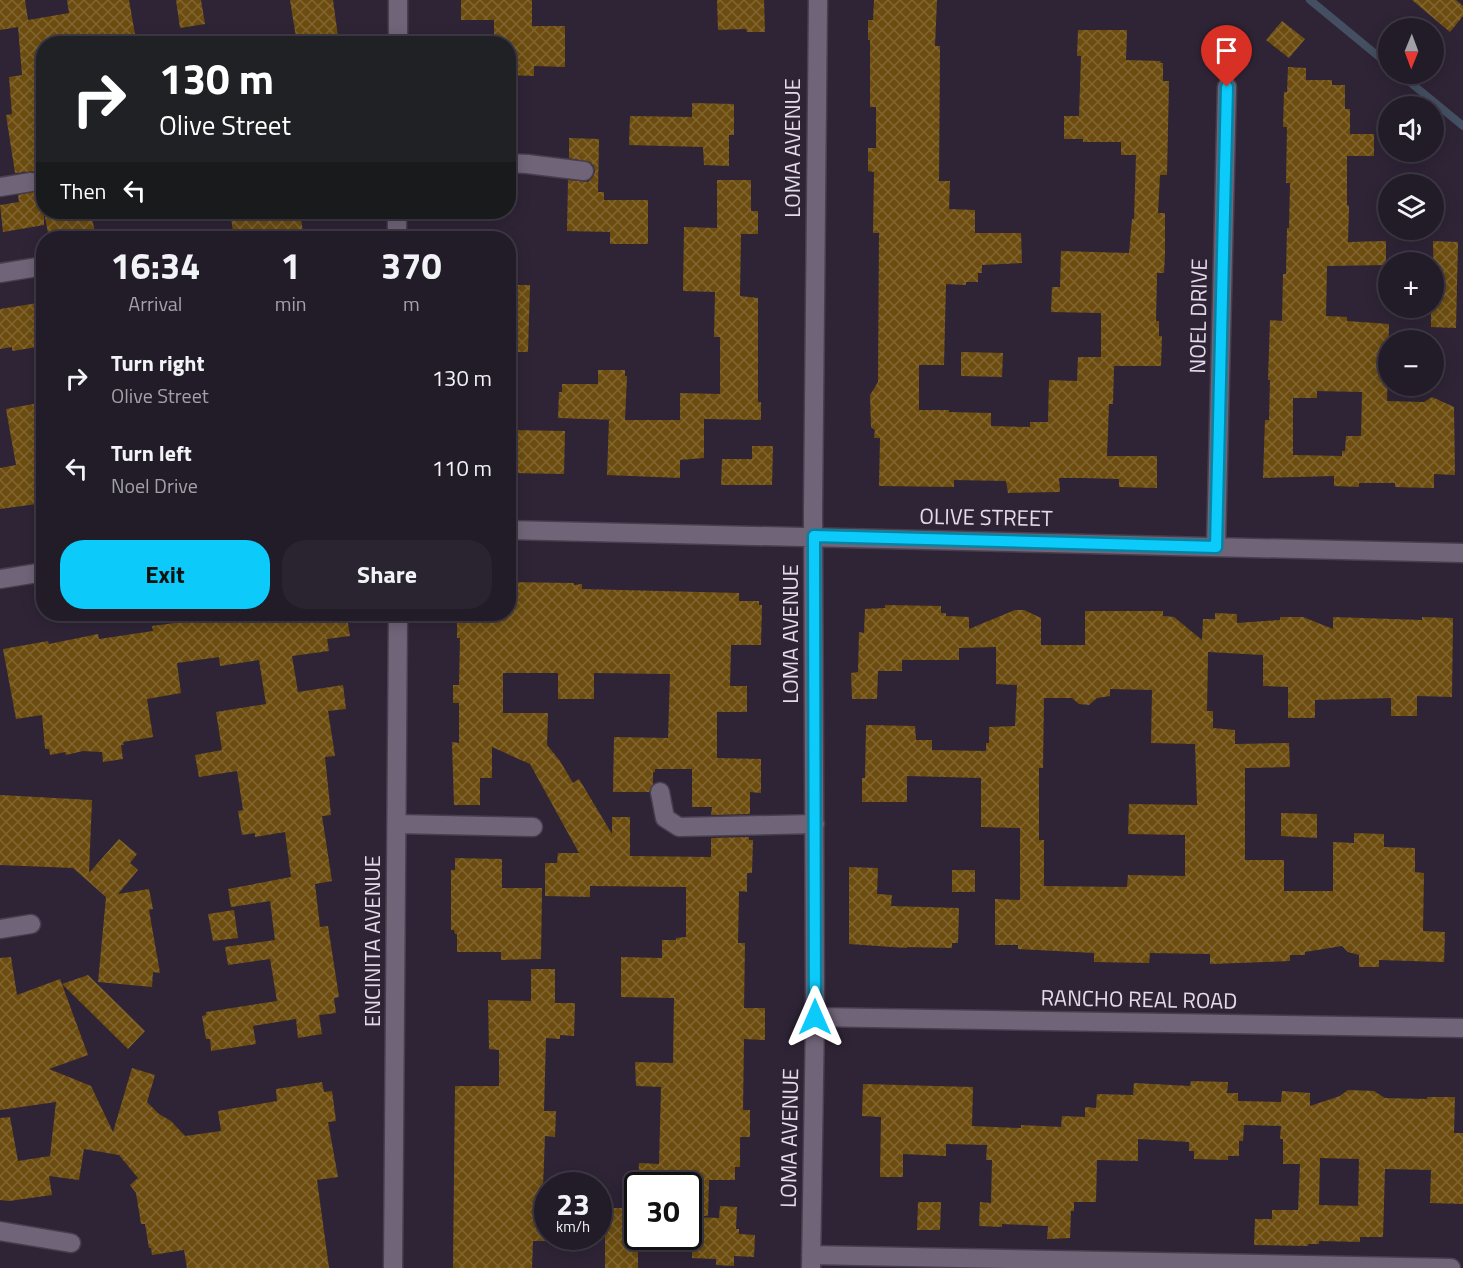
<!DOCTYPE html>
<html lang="en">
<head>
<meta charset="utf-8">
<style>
  :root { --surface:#221b28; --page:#2a2430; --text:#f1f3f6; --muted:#a2a1a8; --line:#3f3945; --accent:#0ccafa }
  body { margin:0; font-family:"Titillium Web",sans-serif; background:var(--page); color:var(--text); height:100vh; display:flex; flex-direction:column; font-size:22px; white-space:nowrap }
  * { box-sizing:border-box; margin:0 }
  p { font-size:20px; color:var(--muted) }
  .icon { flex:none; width:33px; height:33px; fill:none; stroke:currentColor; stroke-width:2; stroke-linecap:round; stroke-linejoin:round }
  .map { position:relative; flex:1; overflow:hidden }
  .side { position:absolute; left:36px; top:231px; width:480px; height:390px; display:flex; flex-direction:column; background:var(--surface); border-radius:24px; box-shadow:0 3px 15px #0003,0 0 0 2px var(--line) }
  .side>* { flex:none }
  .banner { position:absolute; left:36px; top:36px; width:480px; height:183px; border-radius:24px; box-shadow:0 3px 15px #0003,0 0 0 2px var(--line); background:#202124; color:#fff; overflow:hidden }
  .needle { width:39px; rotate:181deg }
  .fabs { position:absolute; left:1378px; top:18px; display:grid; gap:12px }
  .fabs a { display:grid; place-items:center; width:66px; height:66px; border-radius:50%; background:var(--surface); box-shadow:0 3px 15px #0003,0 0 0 2px var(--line); font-size:30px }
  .speed { position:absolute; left:534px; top:1172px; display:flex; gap:12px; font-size:30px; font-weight:700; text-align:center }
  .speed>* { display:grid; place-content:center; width:78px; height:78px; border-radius:50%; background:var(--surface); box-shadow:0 3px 15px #0003,0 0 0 2px var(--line); line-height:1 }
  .speed small { font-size:15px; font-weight:400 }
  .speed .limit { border:3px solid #111; border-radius:9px; background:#fff; color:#111 }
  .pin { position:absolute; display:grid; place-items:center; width:51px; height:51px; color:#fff; margin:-62px -26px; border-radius:50% 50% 50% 0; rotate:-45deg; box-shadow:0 0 6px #0007 }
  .pin .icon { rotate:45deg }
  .me { position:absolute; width:66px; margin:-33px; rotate:0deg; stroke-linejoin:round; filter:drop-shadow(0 0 4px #0008) }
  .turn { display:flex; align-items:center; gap:21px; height:126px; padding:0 24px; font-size:27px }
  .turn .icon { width:78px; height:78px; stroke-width:2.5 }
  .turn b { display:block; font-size:42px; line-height:51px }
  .then { display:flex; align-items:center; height:57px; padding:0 24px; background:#0003; gap:12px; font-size:22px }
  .eta { display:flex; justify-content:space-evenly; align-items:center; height:102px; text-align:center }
  .eta b { font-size:36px; font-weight:700; line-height:42px }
  .cta { display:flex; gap:12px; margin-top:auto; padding:12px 24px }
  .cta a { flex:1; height:69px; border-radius:24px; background:var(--accent); color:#111; font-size:24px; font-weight:700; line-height:69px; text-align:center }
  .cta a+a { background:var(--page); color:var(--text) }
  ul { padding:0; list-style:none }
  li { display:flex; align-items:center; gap:18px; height:90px; padding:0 24px }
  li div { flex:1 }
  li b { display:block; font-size:22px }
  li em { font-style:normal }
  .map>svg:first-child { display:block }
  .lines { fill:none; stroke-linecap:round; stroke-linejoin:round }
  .stream { stroke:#444f61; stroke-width:8 }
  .building { fill:url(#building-cross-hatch); fill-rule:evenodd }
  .minor-casing { stroke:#483f4e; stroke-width:21 }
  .minor { stroke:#706479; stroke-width:18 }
  .route-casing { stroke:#0883a2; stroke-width:15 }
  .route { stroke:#0ccafa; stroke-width:10 }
  .labels { text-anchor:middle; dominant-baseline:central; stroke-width:6; stroke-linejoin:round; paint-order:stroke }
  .street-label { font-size:22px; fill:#e3dce8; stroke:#2e2436 }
</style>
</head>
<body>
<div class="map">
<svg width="1463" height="1268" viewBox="0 0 1463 1268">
  <defs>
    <pattern id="building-cross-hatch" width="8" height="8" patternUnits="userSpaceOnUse" patternTransform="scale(1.5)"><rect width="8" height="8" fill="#6c4d0f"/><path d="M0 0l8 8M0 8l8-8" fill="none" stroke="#816632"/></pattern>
  </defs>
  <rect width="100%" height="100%" fill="#2e2436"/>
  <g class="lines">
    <path class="stream" d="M 1310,0 L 1389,65
      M 1400,74 L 1463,126"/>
  </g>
  <path class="building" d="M 0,0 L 25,0 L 28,20 L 69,13 L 67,0 L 129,0 L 136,40 L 114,44 L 44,44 L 44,225 L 3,232 L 0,205 L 19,202 L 18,195 L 38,191 L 41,187 L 42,181 L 40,175 L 34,171 L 15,173 L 6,115 L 12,114 L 9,77 L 22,75 L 18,27 L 0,30 Z
    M 176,0 L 201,0 L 205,24 L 180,28 Z
    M 290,0 L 333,0 L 339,44 L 297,44 Z
    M 461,0 L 532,0 L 532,26 L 565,26 L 565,67 L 534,66 L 534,76 L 508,75 L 508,44 L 494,44 L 494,20 L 461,20 Z
    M 717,0 L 764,0 L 765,32 L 747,32 L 746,29 L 718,30 Z
    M 874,0 L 937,0 L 935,46 L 940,46 L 939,181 L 950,181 L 949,209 L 975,210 L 975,233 L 1021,233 L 1022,263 L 982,265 L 982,273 L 978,273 L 978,282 L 966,282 L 966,285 L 946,284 L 944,365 L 919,365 L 919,410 L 949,410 L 949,412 L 991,413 L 991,426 L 1030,427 L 1030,422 L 1048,422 L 1049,380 L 1077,381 L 1078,357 L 1101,357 L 1101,313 L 1051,312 L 1052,287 L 1060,287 L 1061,251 L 1129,253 L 1132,219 L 1134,219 L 1136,155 L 1121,155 L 1121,142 L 1083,142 L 1083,139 L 1064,139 L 1064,116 L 1079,116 L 1081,56 L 1077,56 L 1078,30 L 1127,30 L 1126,60 L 1161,61 L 1160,63 L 1163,63 L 1163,81 L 1169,81 L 1167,175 L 1160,175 L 1158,213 L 1165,213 L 1165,254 L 1164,273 L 1157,273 L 1156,321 L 1159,321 L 1159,336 L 1162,336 L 1161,366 L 1114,366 L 1113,404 L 1109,404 L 1107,456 L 1157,456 L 1157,488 L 1119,487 L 1119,479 L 1082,478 L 1059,478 L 1060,492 L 1008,493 L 1006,481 L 954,480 L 954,487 L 879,486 L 880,438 L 874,438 L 875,430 L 871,427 L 870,395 L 878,382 L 879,233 L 873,233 L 874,172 L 868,171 L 868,148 L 876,148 L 876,107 L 870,107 L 870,40 L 868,40 L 868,20 L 873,20 Z
    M 1412,0 L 1456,0 L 1463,6 L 1463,16 L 1450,32 Z
    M 1282,21 L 1305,39 L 1289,58 L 1266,40 Z
    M 1288,67 L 1306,68 L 1306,80 L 1332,80 L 1332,85 L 1345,85 L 1345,109 L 1350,109 L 1350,134 L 1374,134 L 1374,156 L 1347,156 L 1347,205 L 1349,206 L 1348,242 L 1386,241 L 1386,265 L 1327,266 L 1326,316 L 1347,317 L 1347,321 L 1389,324 L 1387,401 L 1424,402 L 1432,397 L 1454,407 L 1455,475 L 1434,474 L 1434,488 L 1395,487 L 1395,483 L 1359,483 L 1359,487 L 1334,486 L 1334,476 L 1263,478 L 1265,420 L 1269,420 L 1270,380 L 1268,380 L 1270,320 L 1282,321 L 1283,274 L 1286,274 L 1287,228 L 1289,228 L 1290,183 L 1286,183 L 1287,127 L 1283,127 L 1284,92 L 1287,92 ZM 1317,391 L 1362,392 L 1361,436 L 1346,436 L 1345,451 L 1342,451 L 1342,456 L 1293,455 L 1293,398 L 1317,398 Z
    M 692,103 L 734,104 L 734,135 L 729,135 L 729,166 L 704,165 L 703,147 L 629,145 L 630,116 L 692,117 Z
    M 569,138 L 599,139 L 598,192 L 604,192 L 604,200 L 648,200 L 648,244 L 610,244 L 610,232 L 567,231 L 568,180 L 588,182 L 593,177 L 595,172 L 594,166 L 590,162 L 569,158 Z
    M 717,180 L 751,180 L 751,211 L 758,211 L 758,234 L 741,234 L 740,296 L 758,298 L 758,402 L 761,402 L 761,420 L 704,419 L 704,458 L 680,460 L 680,478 L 607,475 L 609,420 L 617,420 L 558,418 L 559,392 L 562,392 L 562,384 L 598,384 L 598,370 L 625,370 L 625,376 L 627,376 L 625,420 L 680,420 L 680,393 L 720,394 L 720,337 L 714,337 L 715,292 L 683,291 L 684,227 L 717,228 Z
    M 44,212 L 91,212 L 96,238 L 49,238 Z
    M 230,212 L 300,212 L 304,238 L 234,238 Z
    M 1433,241 L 1458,242 L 1456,328 L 1431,327 L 1431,308 L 1434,308 Z
    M 508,285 L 530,285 L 528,352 L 508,352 Z
    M 44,302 L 44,346 L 12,351 L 12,347 L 0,349 L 0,309 Z
    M 961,352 L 1003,353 L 1002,377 L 961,376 Z
    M 44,402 L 44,503 L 0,509 L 0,468 L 16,465 L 6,409 Z
    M 509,430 L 565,431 L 564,474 L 509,473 Z
    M 752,446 L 773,446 L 772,485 L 721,485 L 722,459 L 752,459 Z
    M 508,582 L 574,583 L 574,585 L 582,584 L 582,589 L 739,593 L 739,601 L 759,601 L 759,605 L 762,605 L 761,645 L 731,645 L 730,686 L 747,686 L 747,712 L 717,712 L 717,758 L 761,759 L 761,793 L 750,792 L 750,814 L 711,815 L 712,807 L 692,807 L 692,769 L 655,769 L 655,772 L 653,772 L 653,784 L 649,792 L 613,792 L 614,737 L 668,738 L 670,674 L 594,673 L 594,699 L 558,699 L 558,673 L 503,673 L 503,713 L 548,713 L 547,745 L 560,761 L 573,783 L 579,779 L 612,834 L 612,817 L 630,817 L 630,856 L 711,857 L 711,838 L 749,837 L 749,840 L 753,840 L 752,873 L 747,873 L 747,892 L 739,891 L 738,943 L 745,943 L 744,1008 L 765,1008 L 765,1040 L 744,1039 L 743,1110 L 750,1110 L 750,1137 L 740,1137 L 740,1167 L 735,1167 L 735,1180 L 709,1180 L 708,1216 L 688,1215 L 688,1185 L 638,1185 L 639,1163 L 659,1164 L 661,1087 L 636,1086 L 635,1062 L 673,1063 L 674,998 L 621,997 L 621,957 L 662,958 L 662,940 L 676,940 L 676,938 L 686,937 L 686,887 L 590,886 L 590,897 L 545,896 L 545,863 L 557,863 L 558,853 L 579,853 L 530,764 L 492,747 L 492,778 L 480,778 L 480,805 L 454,805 L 452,742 L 459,743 L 459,703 L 453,703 L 453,685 L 459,685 L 460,638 L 457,638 L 457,614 L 508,614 Z
    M 885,605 L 941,606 L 941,613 L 946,613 L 946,616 L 969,617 L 969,629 L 1015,610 L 1024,610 L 1041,618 L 1041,645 L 1085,645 L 1085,611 L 1163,611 L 1163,616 L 1174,617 L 1202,640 L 1203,619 L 1215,619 L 1215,613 L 1237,614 L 1237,623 L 1280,620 L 1280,617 L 1303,617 L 1333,629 L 1333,617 L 1422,620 L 1422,617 L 1453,618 L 1452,697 L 1417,696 L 1417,716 L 1391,716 L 1391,698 L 1315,700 L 1315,718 L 1288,718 L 1288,687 L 1263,686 L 1263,655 L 1208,652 L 1207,711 L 1213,711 L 1213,728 L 1235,730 L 1235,744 L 1289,743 L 1290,767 L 1245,768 L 1245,860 L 1284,860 L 1284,891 L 1333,891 L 1333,842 L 1354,843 L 1354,833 L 1384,834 L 1384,847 L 1415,848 L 1415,872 L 1424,873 L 1423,931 L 1445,932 L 1444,962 L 1379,960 L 1379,967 L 1359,967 L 1359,955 L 1348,952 L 1342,946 L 1305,952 L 1305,955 L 1290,955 L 1290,961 L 1210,964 L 1210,954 L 1150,953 L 1149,963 L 1094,962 L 1094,953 L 1018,949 L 1018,945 L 995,945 L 995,899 L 1020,900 L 1020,828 L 981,827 L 981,778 L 907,776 L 907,802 L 862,802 L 862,778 L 865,778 L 866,725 L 915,726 L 916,740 L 932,740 L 932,750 L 986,751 L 986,743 L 989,743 L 989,727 L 1015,726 L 1017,685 L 996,684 L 996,647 L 959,648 L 959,660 L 902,660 L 902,671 L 878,671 L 877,699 L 852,699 L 851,673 L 858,672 L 859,632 L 864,633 L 865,609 L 885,608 ZM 1110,689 L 1152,690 L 1151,743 L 1195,744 L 1197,805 L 1129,804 L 1128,834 L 1185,835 L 1185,876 L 1128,875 L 1127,887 L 1044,886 L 1044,840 L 1039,840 L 1039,768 L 1043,768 L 1044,698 L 1072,698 L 1079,704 L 1089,705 L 1097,698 L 1110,696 Z
    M 187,614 L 323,614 L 324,620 L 347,617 L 350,636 L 327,639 L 329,651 L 292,656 L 298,692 L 343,685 L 346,709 L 328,711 L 335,756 L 325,757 L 331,815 L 322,816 L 332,881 L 315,884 L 320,927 L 328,926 L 339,997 L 334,998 L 336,1013 L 319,1015 L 322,1034 L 298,1038 L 296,1019 L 253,1026 L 256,1044 L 211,1051 L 210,1039 L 206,1039 L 202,1016 L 206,1015 L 206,1012 L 277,1001 L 270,959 L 228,965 L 225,947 L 275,940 L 270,901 L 231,907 L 228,889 L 291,877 L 285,832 L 255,837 L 255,833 L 242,835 L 238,811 L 243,810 L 237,771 L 199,777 L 195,755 L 222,750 L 216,712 L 266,704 L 259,660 L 220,666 L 219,657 L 177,663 L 181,693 L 147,699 L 153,737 L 123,742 L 124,745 L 121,745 L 123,759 L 103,762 L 102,752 L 83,751 L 66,755 L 65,752 L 50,755 L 49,749 L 45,749 L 42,715 L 16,719 L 3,649 L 48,641 L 49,644 L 98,634 L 99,639 L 153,631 L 152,626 L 189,621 Z
    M 0,795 L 92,800 L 89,873 L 119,839 L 137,854 L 130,863 L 138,870 L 118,894 L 149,889 L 153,909 L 149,910 L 160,973 L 153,972 L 152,987 L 98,982 L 106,897 L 73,868 L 0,865 Z
    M 1281,813 L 1317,814 L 1317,838 L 1281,836 Z
    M 455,858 L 502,859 L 502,888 L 542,888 L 541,959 L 501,960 L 501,952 L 457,952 L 457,934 L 455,934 L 454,930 L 451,930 L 451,870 L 455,870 Z
    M 849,867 L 878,868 L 877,894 L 892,895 L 891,906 L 959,908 L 958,943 L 952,943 L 952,948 L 907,947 L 907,948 L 849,944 Z
    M 952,870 L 975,870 L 975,892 L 952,892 Z
    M 234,910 L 238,938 L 213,941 L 208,914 Z
    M 11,957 L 17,995 L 60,979 L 88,1055 L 49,1069 L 91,1086 L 113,1132 L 132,1068 L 155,1075 L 147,1102 L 159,1114 L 171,1121 L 185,1136 L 221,1131 L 218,1111 L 277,1101 L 276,1089 L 322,1082 L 324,1092 L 332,1091 L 336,1121 L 328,1122 L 338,1177 L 317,1180 L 329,1268 L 187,1268 L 184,1250 L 152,1255 L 151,1248 L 149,1248 L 145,1224 L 141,1224 L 136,1193 L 130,1185 L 138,1178 L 119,1155 L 84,1149 L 79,1180 L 49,1176 L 52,1195 L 9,1201 L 0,1200 L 0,1118 L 10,1117 L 18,1161 L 50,1156 L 56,1102 L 0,1110 L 0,958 Z
    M 531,969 L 555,969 L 555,1003 L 575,1003 L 574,1036 L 560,1035 L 560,1039 L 546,1038 L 544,1111 L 556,1111 L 555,1137 L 545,1136 L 542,1213 L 548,1213 L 548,1241 L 533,1241 L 532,1268 L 453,1268 L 455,1086 L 499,1086 L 499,1050 L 489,1049 L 488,1000 L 531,1001 Z
    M 88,975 L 145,1031 L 128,1049 L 62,984 Z
    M 1191,1081 L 1228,1082 L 1227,1093 L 1238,1093 L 1238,1101 L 1281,1102 L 1282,1091 L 1310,1093 L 1310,1106 L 1340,1096 L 1348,1090 L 1374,1091 L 1385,1098 L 1427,1099 L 1427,1097 L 1455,1097 L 1454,1133 L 1463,1133 L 1463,1204 L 1430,1203 L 1431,1170 L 1385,1169 L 1383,1237 L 1360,1237 L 1360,1242 L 1319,1241 L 1319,1244 L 1308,1244 L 1308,1246 L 1254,1245 L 1255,1219 L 1272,1219 L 1272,1210 L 1298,1210 L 1300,1164 L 1283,1164 L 1283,1139 L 1280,1139 L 1281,1126 L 1244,1125 L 1243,1141 L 1239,1141 L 1239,1156 L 1228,1156 L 1228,1160 L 1194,1159 L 1194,1151 L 1189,1151 L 1189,1142 L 1138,1139 L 1138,1161 L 1097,1160 L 1096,1202 L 1074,1202 L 1074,1211 L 1071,1211 L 1070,1238 L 1047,1239 L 1048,1226 L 1002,1224 L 1002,1227 L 979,1226 L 980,1202 L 991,1203 L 992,1160 L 986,1160 L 987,1145 L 946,1144 L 946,1156 L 903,1154 L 903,1177 L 880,1177 L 881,1117 L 862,1116 L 863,1084 L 973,1087 L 972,1126 L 1021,1128 L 1021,1125 L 1061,1127 L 1062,1116 L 1085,1117 L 1085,1107 L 1096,1108 L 1097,1094 L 1133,1095 L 1134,1083 L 1190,1086 ZM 1320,1158 L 1359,1159 L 1358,1206 L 1319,1205 Z
    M 918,1202 L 941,1202 L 940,1230 L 917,1230 Z
    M 720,1206 L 737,1207 L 736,1229 L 739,1229 L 739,1234 L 755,1235 L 754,1257 L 734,1256 L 734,1266 L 716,1265 L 716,1259 L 692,1258 L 694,1217 L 719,1218 Z
    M 605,1208 L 638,1208 L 638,1268 L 605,1268 Z"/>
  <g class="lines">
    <g class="minor-casing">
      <path id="minor" d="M 398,44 L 398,0
        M 508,163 L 527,164 L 584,171
        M 0,187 L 31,182
        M 397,212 L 397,238
        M 0,273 L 44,266
        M 508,530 L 1463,553
        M 1216,547 L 1227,87
        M 0,579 L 44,572
        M 660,792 L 665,818 L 679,827 L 815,824
        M 397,824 L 533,827
        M 0,929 L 31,924
        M 815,1017 L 1463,1028
        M 0,1231 L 71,1243
        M 811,1255 L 1451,1268
        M 393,1268 L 398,614
        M 811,1268 L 815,1017 L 813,511 L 818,0"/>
    </g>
    <use href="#minor" class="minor"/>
  </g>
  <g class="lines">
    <g class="route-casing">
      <path id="route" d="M 815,1017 L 814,536 L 1216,547 L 1227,87"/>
    </g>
    <use href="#route" class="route"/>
  </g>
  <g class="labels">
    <g class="street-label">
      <text transform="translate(792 148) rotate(-90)">LOMA AVENUE</text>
      <text transform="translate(1198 316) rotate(-89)">NOEL DRIVE</text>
      <text transform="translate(986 517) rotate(1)">OLIVE STREET</text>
      <text transform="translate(790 634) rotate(-90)">LOMA AVENUE</text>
      <text transform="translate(372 941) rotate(-90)">ENCINITA AVENUE</text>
      <text transform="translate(1139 999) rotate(1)">RANCHO REAL ROAD</text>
      <text transform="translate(789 1138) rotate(-89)">LOMA AVENUE</text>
    </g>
  </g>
</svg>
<div class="fabs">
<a><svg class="needle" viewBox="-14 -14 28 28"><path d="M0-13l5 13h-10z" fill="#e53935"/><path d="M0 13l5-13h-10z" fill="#a2a1a8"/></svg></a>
<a><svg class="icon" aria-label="sound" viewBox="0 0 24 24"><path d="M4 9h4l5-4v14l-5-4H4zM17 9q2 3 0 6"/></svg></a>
<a><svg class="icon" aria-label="layers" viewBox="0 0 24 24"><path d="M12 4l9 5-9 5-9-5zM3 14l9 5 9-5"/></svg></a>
<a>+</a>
<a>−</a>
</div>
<div class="speed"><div>23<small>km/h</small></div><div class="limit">30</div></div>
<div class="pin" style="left:1227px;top:87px;background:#d93025"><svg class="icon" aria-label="arrive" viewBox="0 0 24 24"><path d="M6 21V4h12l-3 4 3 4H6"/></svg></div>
<svg class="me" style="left:815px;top:1017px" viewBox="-20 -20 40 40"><path d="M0-17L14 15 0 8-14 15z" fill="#0ccafa" stroke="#fff" stroke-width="4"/></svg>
<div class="banner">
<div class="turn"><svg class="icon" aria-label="right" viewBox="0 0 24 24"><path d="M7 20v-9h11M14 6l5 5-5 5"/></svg><div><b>130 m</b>Olive Street</div></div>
<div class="then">Then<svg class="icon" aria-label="left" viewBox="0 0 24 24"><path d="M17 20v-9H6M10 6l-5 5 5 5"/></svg></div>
</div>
<section class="side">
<div class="eta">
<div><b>16:34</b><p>Arrival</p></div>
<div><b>1</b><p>min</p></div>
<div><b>370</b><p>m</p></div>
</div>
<ul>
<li><svg class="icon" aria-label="right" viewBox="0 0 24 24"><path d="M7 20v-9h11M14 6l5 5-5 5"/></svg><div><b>Turn right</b><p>Olive Street</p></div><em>130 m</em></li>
<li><svg class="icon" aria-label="left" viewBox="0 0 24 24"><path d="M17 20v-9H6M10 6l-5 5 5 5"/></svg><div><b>Turn left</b><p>Noel Drive</p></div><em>110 m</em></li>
</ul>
<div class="cta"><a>Exit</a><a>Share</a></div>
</section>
</div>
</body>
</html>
